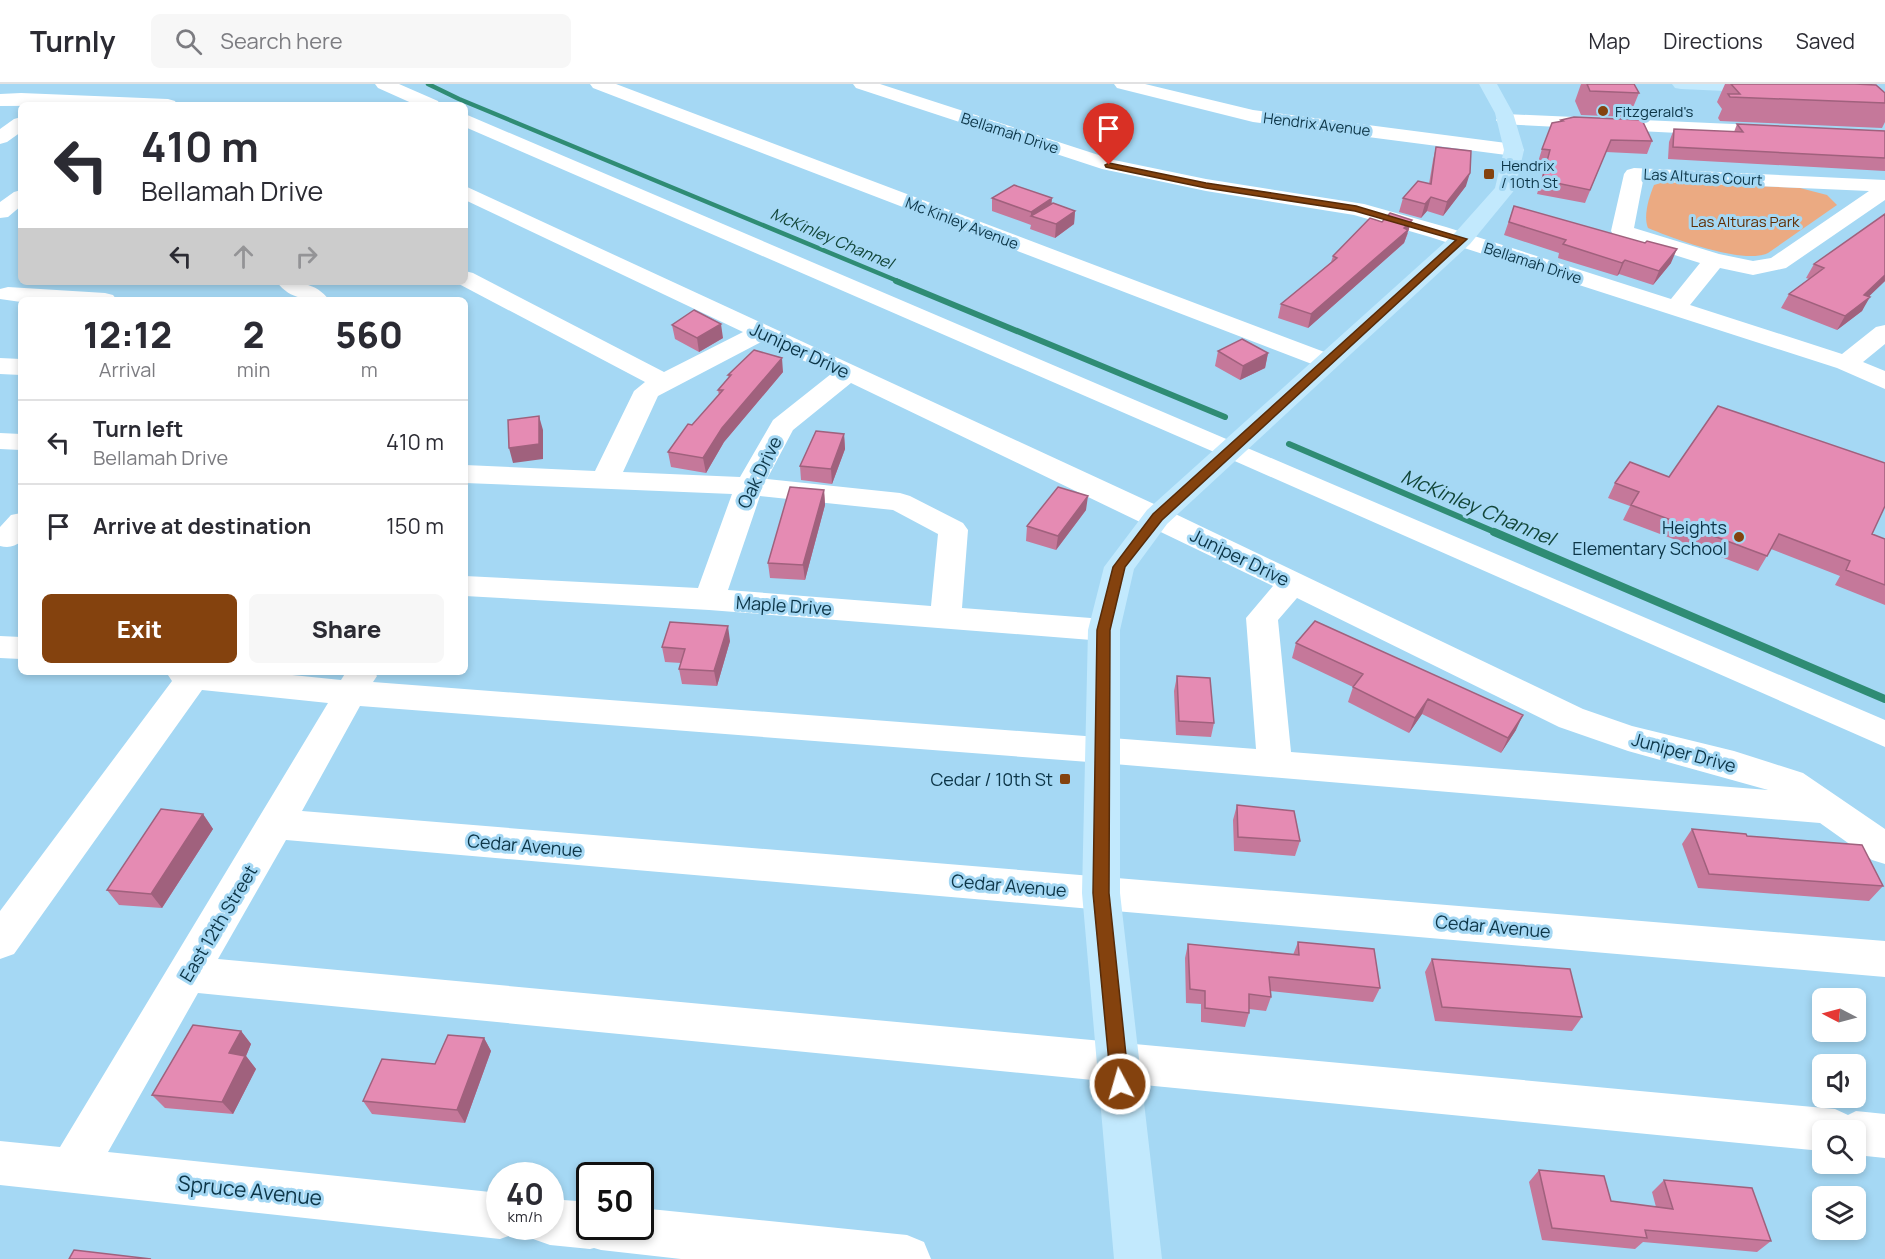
<!DOCTYPE html>
<html lang="en">
<head>
<meta charset="utf-8">
<style>
  :root { --surface:#fff; --page:#f7f7f7; --text:#2b2b33; --muted:#7c7c81; --line:#e1e1e2; --accent:#84420e }
  body { margin:0; font-family:Manrope,sans-serif; background:var(--page); color:var(--text); height:100vh; display:flex; flex-direction:column; font-size:22px; white-space:nowrap }
  * { box-sizing:border-box; margin:0 }
  p { font-size:20px; color:var(--muted) }
  .icon { flex:none; width:33px; height:33px; fill:none; stroke:currentColor; stroke-width:2; stroke-linecap:round; stroke-linejoin:round }
  .map { position:relative; flex:1; overflow:hidden }
  .panel { position:absolute; left:18px; top:213px; width:450px; height:378px; display:flex; flex-direction:column; background:var(--surface); border-radius:9px; box-shadow:0 3px 9px #0003 }
  .panel>* { flex:none }
  .top-card { position:absolute; left:18px; top:18px; width:450px; height:183px; border-radius:9px; box-shadow:0 3px 9px #0003; background:#fff; color:var(--text); overflow:hidden }
  .needle { width:39px; rotate:276deg }
  .buttons { position:absolute; left:1812px; top:904px; display:grid; gap:12px }
  .buttons a { display:grid; place-items:center; width:54px; height:54px; border-radius:9px; background:var(--surface); box-shadow:0 3px 9px #0003; font-size:30px }
  .speed { position:absolute; left:486px; top:1078px; display:flex; gap:12px; font-size:30px; font-weight:700; text-align:center }
  .speed>* { display:grid; place-content:center; width:78px; height:78px; border-radius:50%; background:var(--surface); box-shadow:0 3px 9px #0003; line-height:1 }
  .speed small { font-size:15px; font-weight:400 }
  .speed .limit { border:3px solid #111; border-radius:9px; background:#fff; color:#111 }
  .pin { position:absolute; display:grid; place-items:center; width:51px; height:51px; color:#fff; margin:-62px -26px; border-radius:50% 50% 50% 0; rotate:-45deg; box-shadow:0 0 6px #0007 }
  .pin .icon { rotate:45deg }
  .me { position:absolute; width:66px; margin:-33px; rotate:354deg; stroke-linejoin:round; filter:drop-shadow(0 0 4px #0008) }
  .turn { display:flex; align-items:center; gap:21px; height:126px; padding:0 24px; font-size:27px }
  .turn .icon { width:78px; height:78px; stroke-width:2.5 }
  .turn b { display:block; font-size:42px; line-height:51px }
  .lanes { display:flex; align-items:center; height:57px; padding:0 24px; background:#0003; justify-content:center; gap:30px; direction:ltr }
  .lanes .off { opacity:.35 }
  .eta { display:flex; justify-content:space-evenly; align-items:center; height:102px; text-align:center }
  .eta b { font-size:36px; font-weight:800; line-height:42px }
  .action { display:flex; gap:12px; margin-top:auto; padding:12px 24px }
  .action a { flex:1; height:69px; border-radius:9px; background:var(--accent); color:#fff; font-size:24px; font-weight:800; line-height:69px; text-align:center }
  .action a+a { background:var(--page); color:var(--text) }
  ul { padding:0; list-style:none }
  li { display:flex; align-items:center; gap:18px; height:84px; padding:0 24px; border-top:2px solid var(--line) }
  li div { flex:1 }
  li b { display:block; font-size:22px }
  li em { font-style:normal }
  header { display:flex; align-items:center; gap:36px; box-sizing:border-box; height:84px; padding:0 30px; background:var(--surface); border-bottom:2px solid var(--line) }
  header strong { font-size:28px }
  nav { display:flex; gap:33px; margin-inline-start:auto; font-size:21px }
  .search { width:420px; height:54px; background:var(--page); display:flex; align-items:center; gap:15px; box-sizing:border-box; padding:0 21px; border-radius:9px; color:var(--muted); font-size:22px }
  .map>svg:first-child { display:block }
  .green { fill:#ebaa82 }
  .lines { fill:none; stroke-linecap:round; stroke-linejoin:round }
  .stream-far2 { stroke:#2f8c74; stroke-width:4.5 }
  .stream-far1 { stroke:#2f8c74; stroke-width:6 }
  .stream { stroke:#2f8c74; stroke-width:8 }
  .minor { fill:#fff; fill-rule:evenodd }
  .major { fill:#c2e9fd; fill-rule:evenodd }
  .wall { fill:#c5789a }
  .shaded-wall { fill:#a0617d }
  .building { fill:#e58bb3; stroke:#a0617d; stroke-width:1.5 }
  .route { fill:#84420e; stroke:#562b09; stroke-width:1.5 }
  .poi-dot { fill:#84420e; stroke:#a5d8f4; stroke-width:2 }
  .labels { text-anchor:middle; dominant-baseline:central; stroke-width:6; stroke-linejoin:round; paint-order:stroke }
  .far-poi-label { font-size:15px; fill:#0c3547; stroke:#a5d8f4; text-anchor:start }
  .far-street-label { font-size:15px; fill:#0c3547; stroke:#a5d8f4 }
  .far-park-label { font-size:15px; fill:#602d03; stroke:#a5d8f4 }
  .far-water-label { font-size:16px; font-style:italic; fill:#124639; stroke:#a5d8f4 }
  .street-label { font-size:18px; fill:#0c3547; stroke:#a5d8f4 }
  .poi-label { font-size:18px; fill:#0c3547; stroke:#a5d8f4; text-anchor:end }
  .water-label { font-size:20px; font-style:italic; fill:#124639; stroke:#a5d8f4 }
  .near-street-label { font-size:21px; fill:#0c3547; stroke:#a5d8f4 }
</style>
</head>
<body>
<header>
<strong>Turnly</strong>
<div class="search"><svg class="icon" aria-label="search" viewBox="0 0 24 24"><circle cx="10" cy="10" r="6"/><path d="M15 15l6 6"/></svg>Search here</div>
<nav><a>Map</a><a>Directions</a><a>Saved</a></nav>
</header>
<div class="map">
<svg width="1885" height="1175" viewBox="0 0 1885 1175">
  <rect width="100%" height="100%" fill="#a5d8f4"/>
  <path class="green" d="M 1664,98 L 1800,104 L 1827,111 L 1837,121 L 1768,169 C 1744,181 1674,155 1648,144 C 1643,132 1649,113 1654,101 Z"/>
  <g class="lines">
    <path class="stream-far2" d="M 428,0 L 459,15 L 900,198"/>
    <path class="stream-far1" d="M 896,197 L 1225,333
      M 1289,360 L 1497,449"/>
    <path class="stream" d="M 1494,448 L 1885,615"/>
    <path class="minor" d="M 375,0 L 399,0 L 438,17 L 440,21 L 416,21 L 378,4 Z
      M 590,0 L 616,0 L 1335,272 L 1339,277 L 1335,282 L 1326,285 L 1317,282 L 593,4 Z
      M 853,0 L 880,0 L 1114,76 L 1206,95 L 1364,120 L 1446,143 L 1671,215 L 1700,179 L 1614,152 L 1611,147 L 1624,90 L 1627,86 L 1634,84 L 1885,96 L 1885,116 L 1786,184 L 1753,191 L 1720,184 L 1690,221 L 1842,270 L 1876,243 L 1885,241 L 1885,260 L 1863,278 L 1885,287 L 1885,305 L 1837,284 L 1430,153 L 1354,131 L 1206,107 L 1102,85 L 856,4 ZM 1643,97 L 1869,107 L 1771,174 L 1753,177 L 1719,170 L 1634,144 Z
      M 1114,0 L 1145,0 L 1253,26 L 1514,60 L 1521,62 L 1524,66 L 1521,70 L 1514,72 L 1253,38 L 1117,4 Z
      M 21,9 L 168,15 L 175,17 L 177,21 L 0,22 L 0,10 Z
      M 465,30 L 1885,636 L 1885,663 L 1221,371 L 465,43 Z
      M 1506,30 L 1778,42 L 1785,44 L 1788,48 L 1785,52 L 1778,54 L 1499,40 L 1496,36 L 1499,32 Z
      M 21,33 L 21,48 L 7,58 L 0,60 L 0,45 L 14,35 Z
      M 465,102 L 1167,426 L 1583,625 L 1632,642 L 1734,667 L 1803,689 L 1885,745 L 1885,780 L 1872,776 L 1820,739 L 1102,679 L 360,622 L 302,727 L 1885,857 L 1885,893 L 286,756 L 218,875 L 1835,1025 L 1848,1031 L 1856,1027 L 1885,1030 L 1885,1074 L 1856,1071 L 1856,1047 L 1822,1047 L 1822,1067 L 198,909 L 108,1068 L 500,1109 L 500,1143 L 519,1143 L 517,1149 L 500,1155 L 0,1101 L 0,1057 L 60,1063 L 328,619 L 202,606 L 14,870 L 0,875 L 0,827 L 172,597 L 166,588 L 263,588 L 341,596 L 346,588 L 374,588 L 377,592 L 373,598 L 1256,665 L 1246,534 L 1273,502 L 851,299 L 793,346 L 767,395 L 900,409 L 910,412 L 963,439 L 968,446 L 962,524 L 1104,535 L 1115,538 L 1120,546 L 1115,554 L 1104,557 L 709,526 L 465,512 L 465,492 L 698,504 L 732,410 L 465,399 L 465,381 L 595,387 L 634,307 L 645,298 L 457,199 L 465,198 L 465,187 L 473,189 L 664,288 L 743,248 L 465,116 ZM 763,257 L 831,290 L 773,336 L 740,393 L 623,388 L 658,312 ZM 760,412 L 893,426 L 938,450 L 931,522 L 728,506 ZM 1297,514 L 1559,643 L 1628,667 L 1768,706 L 1291,668 L 1278,536 Z
      M 21,106 L 21,122 L 8,133 L 0,134 L 0,118 L 14,108 Z
      M 277,198 C 297,198 316,198 329,216 C 309,216 290,216 277,198 Z
      M 8,203 L 105,209 L 113,211 L 117,216 L 21,216 L 21,218 L 0,215 L 0,205 Z
      M 0,274 L 21,275 L 21,291 L 0,290 Z
      M 0,349 L 21,350 L 21,366 L 0,365 Z
      M 21,429 L 21,457 C 15,463 8,464 0,462 L 0,443 L 11,431 Z
      M 0,552 L 21,553 L 21,575 L 0,574 Z
      M 550,1115 L 590,1118 L 590,1143 L 640,1143 L 640,1124 L 907,1151 L 924,1158 L 931,1175 L 681,1175 L 601,1166 L 594,1164 L 590,1165 L 550,1161 L 533,1155 L 529,1143 L 550,1143 Z"/>
    <path class="major" d="M 1479,0 L 1497,0 L 1513,29 L 1524,66 L 1515,105 L 1512,109 L 1470,160 L 1167,440 L 1134,485 L 1120,546 L 1120,809 L 1162,1175 L 1114,1175 L 1082,809 L 1088,546 L 1104,483 L 1147,426 L 1454,150 L 1495,104 L 1504,66 L 1495,29 Z
      M 1672,0 L 1775,0 L 1778,4 L 1775,8 L 1769,9 L 1681,5 L 1675,4 Z"/>
  </g>
  <path class="wall" d="M 1581,0 L 1634,0 L 1639,9 L 1629,33 L 1581,31 L 1575,17 Z
    M 1725,0 L 1855,0 L 1885,9 L 1885,38 L 1882,44 L 1720,37 L 1718,34 L 1722,25 L 1717,18 Z
    M 1561,36 L 1652,57 L 1647,70 L 1606,68 L 1585,119 L 1537,110 L 1546,79 L 1538,78 L 1542,65 Z
    M 1737,40 L 1885,47 L 1885,87 L 1668,75 L 1669,58 L 1674,45 L 1734,48 Z
    M 1436,63 L 1466,102 L 1443,132 L 1427,127 L 1421,134 L 1399,128 L 1403,114 L 1429,100 L 1433,76 Z
    M 992,114 L 1052,119 L 1075,127 L 1074,140 L 1055,154 L 1030,145 L 1031,141 L 992,127 Z
    M 1514,122 L 1671,179 L 1653,201 L 1619,190 L 1617,192 L 1558,174 L 1559,169 L 1504,151 Z
    M 1408,149 L 1404,159 L 1308,244 L 1278,234 L 1281,220 L 1331,178 L 1333,172 Z
    M 1814,180 L 1885,197 L 1868,213 L 1862,227 L 1837,246 L 1781,224 L 1789,210 L 1809,195 L 1806,194 Z
    M 672,241 L 723,254 L 699,268 L 675,255 Z
    M 1218,267 L 1268,269 L 1265,284 L 1240,296 L 1215,282 Z
    M 783,288 L 724,358 L 706,389 L 671,383 L 668,368 L 719,311 L 718,306 L 729,294 L 728,291 Z
    M 844,350 L 845,365 L 832,400 L 801,396 L 800,382 Z
    M 1669,393 L 1872,450 L 1885,455 L 1885,521 L 1835,501 L 1840,492 L 1771,465 L 1758,487 L 1623,436 L 1630,422 L 1608,414 L 1615,399 Z
    M 824,406 L 825,421 L 805,496 L 770,494 L 768,479 Z
    M 1086,426 L 1056,466 L 1026,457 L 1027,442 Z
    M 730,557 L 717,602 L 682,600 L 679,585 L 681,579 L 665,578 L 662,563 Z
    M 1296,559 L 1516,646 L 1501,669 L 1422,630 L 1409,649 L 1348,618 L 1353,603 L 1292,574 Z
    M 1177,592 L 1214,639 L 1211,653 L 1176,651 L 1174,607 Z
    M 1237,721 L 1300,757 L 1295,772 L 1234,767 L 1233,736 Z
    M 203,730 L 213,745 L 162,824 L 119,821 L 107,806 Z
    M 1692,745 L 1747,752 L 1883,802 L 1869,817 L 1698,804 L 1682,760 Z
    M 1298,858 L 1380,904 L 1373,918 L 1270,907 L 1271,913 L 1266,927 L 1249,925 L 1249,929 L 1245,943 L 1201,938 L 1201,920 L 1186,919 L 1185,874 L 1188,860 L 1293,871 Z
    M 1432,875 L 1582,933 L 1572,947 L 1435,937 L 1425,888 Z
    M 241,947 L 251,960 L 246,972 L 256,985 L 233,1030 L 165,1024 L 152,1011 Z
    M 484,954 L 491,967 L 465,1039 L 372,1030 L 363,1017 Z
    M 1539,1086 L 1611,1117 L 1656,1123 L 1652,1108 L 1664,1096 L 1771,1157 L 1757,1168 L 1643,1158 L 1635,1165 L 1542,1156 L 1529,1098 Z"/>
  <path class="shaded-wall" d="M 1470,89 L 1466,102 L 1443,132 L 1447,118 Z
    M 1431,113 L 1427,127 L 1421,134 L 1425,120 Z
    M 1052,114 L 1051,128 L 1031,132 L 1031,128 Z
    M 1075,127 L 1074,140 L 1055,154 L 1056,140 Z
    M 1412,136 L 1404,159 L 1308,244 L 1311,230 Z
    M 1677,165 L 1671,179 L 1653,201 L 1659,187 Z
    M 1625,176 L 1619,190 L 1617,192 L 1622,179 Z
    M 1885,191 L 1885,197 L 1858,223 L 1870,213 L 1862,227 L 1837,246 L 1845,232 L 1864,211 Z
    M 721,240 L 723,254 L 699,268 L 697,254 Z
    M 1268,269 L 1265,284 L 1240,296 L 1243,282 Z
    M 782,274 L 783,288 L 724,358 L 706,389 L 703,374 L 722,344 Z
    M 539,332 L 543,346 L 543,375 L 513,379 L 509,364 Z
    M 844,350 L 845,365 L 832,400 L 831,385 Z
    M 824,406 L 825,421 L 805,496 L 803,481 Z
    M 1088,412 L 1086,426 L 1056,466 L 1058,452 Z
    M 728,542 L 730,557 L 717,602 L 714,587 Z
    M 1428,615 L 1422,630 L 1409,649 L 1415,634 Z
    M 1523,631 L 1516,646 L 1501,669 L 1508,654 Z
    M 203,730 L 213,745 L 162,824 L 151,810 Z
    M 241,947 L 251,960 L 246,972 L 256,985 L 233,1030 L 222,1018 L 229,969 Z
    M 484,954 L 491,967 L 465,1039 L 457,1026 Z"/>
  <path class="building" d="M 1587,0 L 1634,0 L 1639,9 L 1590,7 Z
    M 1731,0 L 1855,0 L 1876,1 L 1885,9 L 1885,19 L 1730,13 L 1728,10 L 1740,10 Z
    M 1574,33 L 1642,36 L 1652,57 L 1611,56 L 1590,106 L 1542,96 L 1550,66 L 1542,65 L 1552,39 L 1563,37 L 1561,36 Z
    M 1737,40 L 1885,47 L 1885,74 L 1673,63 L 1674,45 L 1743,48 Z
    M 1436,63 L 1471,67 L 1470,89 L 1447,118 L 1431,113 L 1425,120 L 1403,114 L 1418,97 L 1431,100 Z
    M 1014,101 L 1052,114 L 1031,128 L 992,114 Z
    M 1053,119 L 1075,127 L 1056,140 L 1031,132 Z
    M 1514,122 L 1645,159 L 1647,157 L 1677,165 L 1659,187 L 1625,176 L 1622,179 L 1563,160 L 1566,156 L 1509,138 Z
    M 1390,129 L 1412,136 L 1404,144 L 1408,146 L 1311,230 L 1281,220 L 1337,174 L 1333,172 L 1370,134 L 1382,138 Z
    M 1885,130 L 1885,191 L 1864,211 L 1870,213 L 1845,232 L 1789,210 L 1824,184 L 1814,180 Z
    M 694,226 L 721,240 L 697,254 L 672,241 Z
    M 1242,255 L 1268,269 L 1243,282 L 1218,267 Z
    M 754,266 L 782,274 L 722,344 L 703,374 L 668,368 L 688,340 L 692,341 L 723,306 L 718,306 L 731,291 L 728,291 Z
    M 1718,322 L 1885,379 L 1885,422 L 1872,450 L 1885,455 L 1885,501 L 1846,486 L 1850,477 L 1779,450 L 1767,472 L 1631,421 L 1639,408 L 1615,399 L 1630,378 L 1669,393 Z
    M 539,332 L 539,360 L 509,364 L 508,336 Z
    M 816,347 L 844,350 L 831,385 L 800,382 Z
    M 790,403 L 824,406 L 803,481 L 768,479 Z
    M 1058,403 L 1088,412 L 1058,452 L 1027,442 Z
    M 1315,537 L 1523,631 L 1508,654 L 1428,615 L 1415,634 L 1353,603 L 1363,590 L 1296,559 Z
    M 670,538 L 728,542 L 714,587 L 679,585 L 685,565 L 662,563 Z
    M 1177,592 L 1210,594 L 1214,639 L 1179,637 Z
    M 1237,721 L 1294,727 L 1300,757 L 1238,753 Z
    M 161,725 L 203,730 L 151,810 L 107,806 Z
    M 1692,745 L 1746,750 L 1747,752 L 1862,761 L 1883,802 L 1709,790 Z
    M 1298,858 L 1374,865 L 1380,904 L 1269,893 L 1271,913 L 1249,910 L 1249,929 L 1205,924 L 1205,907 L 1190,905 L 1188,860 L 1299,871 Z
    M 1432,875 L 1570,885 L 1582,933 L 1442,923 Z
    M 193,941 L 241,947 L 229,969 L 245,972 L 222,1018 L 152,1011 Z
    M 448,951 L 484,954 L 457,1026 L 363,1017 L 382,975 L 435,980 Z
    M 1539,1086 L 1604,1092 L 1611,1117 L 1673,1125 L 1664,1096 L 1752,1104 L 1771,1157 L 1645,1146 L 1647,1154 L 1552,1144 Z
    M 74,1166 L 151,1175 L 69,1175 Z"/>
  <path class="route" d="M 1109,79 L 1206,99 L 1356,122 L 1467,155 L 1162,436 L 1125,483 L 1110,546 L 1109,809 L 1129,1000 L 1126,1006 L 1120,1008 L 1113,1006 L 1111,1000 L 1093,809 L 1097,546 L 1113,483 L 1153,430 L 1456,156 L 1355,127 L 1206,104 L 1106,83 L 1105,81 Z"/>
  <g class="poi-dot">
    <circle cx="1603" cy="27" r="6"/>
    <rect x="1483" y="84" width="12" height="12" rx="3"/>
    <circle cx="1739" cy="453" r="6"/>
    <rect x="1059" y="689" width="12" height="12" rx="3"/>
  </g>
  <g class="labels">
    <g class="far-poi-label">
      <text x="1615" y="27">Fitzgerald's</text>
      <text x="1501" y="81">Hendrix<tspan x="1501" dy="17">/ 10th St</tspan></text>
    </g>
    <g class="far-street-label">
      <text transform="translate(1317 40) rotate(7)">Hendrix Avenue</text>
      <text transform="translate(1010 49) rotate(18)">Bellamah Drive</text>
      <text transform="translate(1703 93) rotate(3)">Las Alturas Court</text>
      <text transform="translate(962 139) rotate(21)">Mc Kinley Avenue</text>
      <text transform="translate(1533 179) rotate(18)">Bellamah Drive</text>
    </g>
    <g class="far-park-label">
      <text x="1745" y="137">Las Alturas Park</text>
    </g>
    <g class="far-water-label">
      <text transform="translate(832 154) rotate(23)">McKinley Channel</text>
    </g>
    <g class="street-label">
      <text transform="translate(800 266) rotate(25)">Juniper Drive</text>
      <text transform="translate(759 388) rotate(-64)">Oak Drive</text>
      <text transform="translate(1240 473) rotate(26)">Juniper Drive</text>
      <text transform="translate(784 521) rotate(4)">Maple Drive</text>
      <text transform="translate(1684 668) rotate(15)">Juniper Drive</text>
      <text transform="translate(525 761) rotate(5)">Cedar Avenue</text>
      <text transform="translate(1009 801) rotate(5)">Cedar Avenue</text>
      <text transform="translate(218 839) rotate(-59)">East 12th Street</text>
      <text transform="translate(1493 842) rotate(5)">Cedar Avenue</text>
    </g>
    <g class="poi-label">
      <text x="1727" y="443">Heights<tspan x="1727" dy="21">Elementary School</tspan></text>
      <text x="1053" y="695">Cedar / 10th St</text>
    </g>
    <g class="water-label">
      <text transform="translate(1478 423) rotate(23)">McKinley Channel</text>
    </g>
    <g class="near-street-label">
      <text transform="translate(250 1106) rotate(6)">Spruce Avenue</text>
    </g>
  </g>
</svg>
<div class="buttons">
<a><svg class="needle" viewBox="-14 -14 28 28"><path d="M0-13l5 13h-10z" fill="#e53935"/><path d="M0 13l5-13h-10z" fill="#7c7c81"/></svg></a>
<a><svg class="icon" aria-label="sound" viewBox="0 0 24 24"><path d="M4 9h4l5-4v14l-5-4H4zM17 9q2 3 0 6"/></svg></a>
<a><svg class="icon" aria-label="search" viewBox="0 0 24 24"><circle cx="10" cy="10" r="6"/><path d="M15 15l6 6"/></svg></a>
<a><svg class="icon" aria-label="layers" viewBox="0 0 24 24"><path d="M12 4l9 5-9 5-9-5zM3 14l9 5 9-5"/></svg></a>
</div>
<div class="speed"><div>40<small>km/h</small></div><div class="limit">50</div></div>
<div class="pin" style="left:1109px;top:81px;background:#d93025"><svg class="icon" aria-label="arrive" viewBox="0 0 24 24"><path d="M6 21V4h12l-3 4 3 4H6"/></svg></div>
<svg class="me" style="left:1120px;top:1000px" viewBox="-20 -20 40 40"><circle r="17" fill="#84420e" stroke="#fff" stroke-width="3"/><path d="M0-11L8 9 0 5-8 9z" fill="#fff"/></svg>
<div class="top-card">
<div class="turn"><svg class="icon" aria-label="left" viewBox="0 0 24 24"><path d="M17 20v-9H6M10 6l-5 5 5 5"/></svg><div><b>410 m</b>Bellamah Drive</div></div>
<div class="lanes"><svg class="icon" aria-label="left" viewBox="0 0 24 24"><path d="M17 20v-9H6M10 6l-5 5 5 5"/></svg><svg class="icon off" aria-label="ahead" viewBox="0 0 24 24"><path d="M12 20V5M6 11l6-6 6 6"/></svg><svg class="icon off" aria-label="right" viewBox="0 0 24 24"><path d="M7 20v-9h11M14 6l5 5-5 5"/></svg></div>
</div>
<section class="panel">
<div class="eta">
<div><b>12:12</b><p>Arrival</p></div>
<div><b>2</b><p>min</p></div>
<div><b>560</b><p>m</p></div>
</div>
<ul>
<li><svg class="icon" aria-label="left" viewBox="0 0 24 24"><path d="M17 20v-9H6M10 6l-5 5 5 5"/></svg><div><b>Turn left</b><p>Bellamah Drive</p></div><em>410 m</em></li>
<li><svg class="icon" aria-label="arrive" viewBox="0 0 24 24"><path d="M6 21V4h12l-3 4 3 4H6"/></svg><div><b>Arrive at destination</b></div><em>150 m</em></li>
</ul>
<div class="action"><a>Exit</a><a>Share</a></div>
</section>
</div>
</body>
</html>
